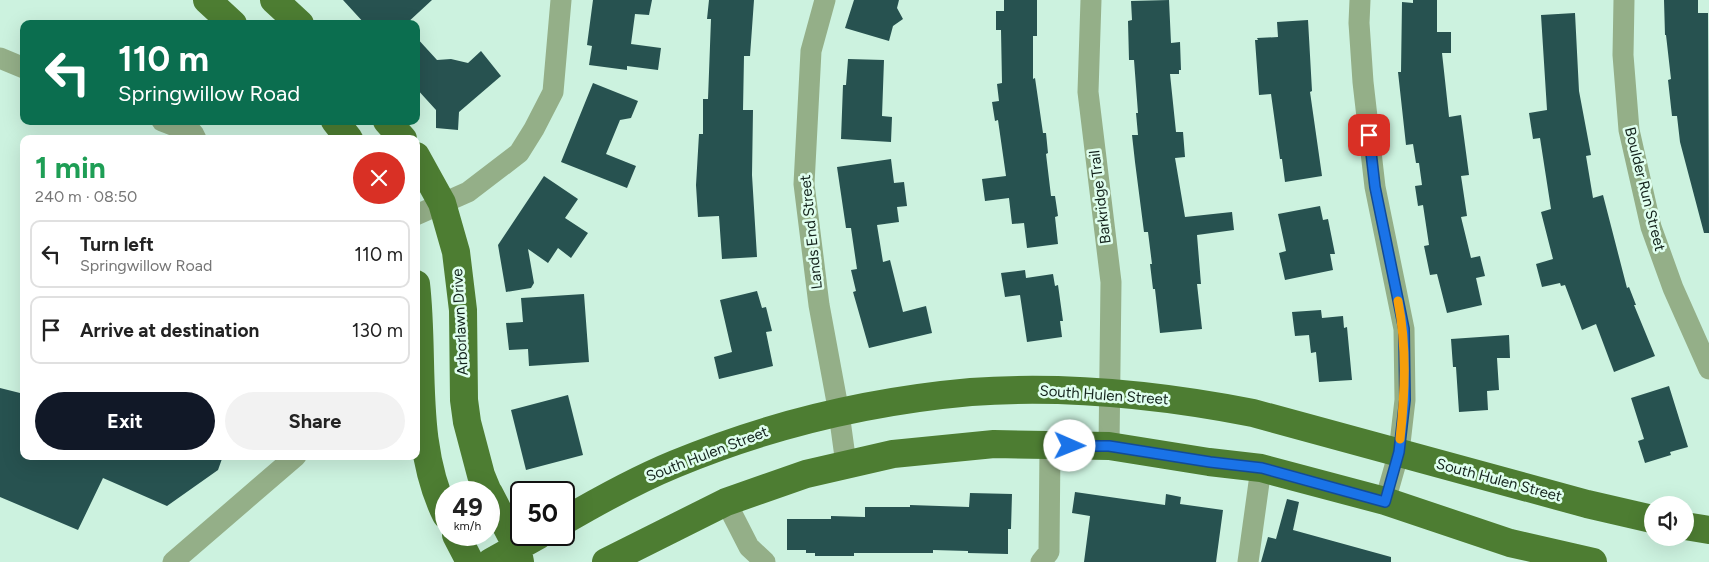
<!DOCTYPE html>
<html lang="en">
<head>
<meta charset="utf-8">
<style>
  :root { --surface:#fff; --page:#f2f2f2; --text:#222; --muted:#767676; --line:#e0e0e0; --accent:#111827 }
  body { margin:0; font-family:Figtree,sans-serif; background:var(--page); color:var(--text); height:100vh; display:flex; flex-direction:column; font-size:19px; white-space:nowrap }
  * { box-sizing:border-box; margin:0 }
  p { font-size:16px; color:var(--muted) }
  .icon { flex:none; width:28px; height:28px; fill:none; stroke:currentColor; stroke-width:2; stroke-linecap:round; stroke-linejoin:round }
  .map { position:relative; flex:1; overflow:hidden }
  .sheet { position:absolute; left:20px; top:135px; width:400px; height:325px; display:flex; flex-direction:column; background:var(--surface); border-radius:10px; box-shadow:0 5px 20px #0002 }
  .sheet>* { flex:none }
  .hud { position:absolute; left:20px; top:20px; width:400px; height:105px; border-radius:10px; box-shadow:0 5px 20px #0002; background:#0b6e4f; color:#fff; overflow:hidden }
  .controls { position:absolute; left:1644px; top:496px; display:grid; gap:10px }
  .controls a { display:grid; place-items:center; width:50px; height:50px; border-radius:50%; background:var(--surface); box-shadow:0 5px 20px #0002; font-size:25px }
  .speed { position:absolute; left:435px; top:481px; display:flex; gap:10px; font-size:25px; font-weight:700; text-align:center }
  .speed>* { display:grid; place-content:center; width:65px; height:65px; border-radius:50%; background:var(--surface); box-shadow:0 5px 20px #0002; line-height:1 }
  .speed small { font-size:12px; font-weight:400 }
  .speed .limit { border:2px solid #111; border-radius:8px; background:#fff; color:#111 }
  .pin { position:absolute; display:grid; place-items:center; width:42px; height:42px; color:#fff; margin:-21px; border-radius:10px; box-shadow:0 2px 8px #0006 }
  .me { position:absolute; width:55px; margin:-28px; rotate:91deg; stroke-linejoin:round; filter:drop-shadow(0 0 4px #0008) }
  .turn { display:flex; align-items:center; gap:18px; height:105px; padding:0 15px; font-size:22px }
  .turn .icon { width:65px; height:65px; stroke-width:2.5 }
  .turn b { display:block; font-size:35px; line-height:42px }
  .round { display:grid; place-items:center; flex:none; width:52px; height:52px; border-radius:26px; background:var(--page) }
  .summary { display:flex; align-items:center; justify-content:space-between; height:85px; padding:0 15px }
  h1 { font-size:30px; font-weight:700; line-height:38px; color:#1e9e55 }
  .button { display:flex; gap:10px; margin-top:auto; padding:10px 15px }
  .button a { flex:1; height:58px; border-radius:30px; background:var(--accent); color:#fff; font-size:20px; font-weight:700; line-height:58px; text-align:center }
  .button a+a { background:var(--page); color:var(--text) }
  ul { padding:0; list-style:none }
  li { display:flex; align-items:center; gap:15px; height:68px; margin:0 10px 8px; padding:0 5px; border:2px solid var(--line); border-radius:10px }
  li div { flex:1 }
  li b { display:block; font-size:19px }
  li em { font-style:normal }
  .map>svg:first-child { display:block }
  .building { fill:#275250 }
  .lines { fill:none; stroke-linecap:round; stroke-linejoin:round }
  .minor { stroke:#94af88; stroke-width:21 }
  .major { stroke:#4d7d32; stroke-width:28 }
  .route-casing { stroke:#114b97; stroke-width:12 }
  .route { stroke:#1a73e8; stroke-width:9 }
  .slow { stroke:#f59e0b; stroke-width:9 }
  .labels { text-anchor:middle; dominant-baseline:central; stroke-width:5; stroke-linejoin:round; paint-order:stroke }
  .street-label { font-size:15px; fill:#13221b; stroke:#dffeee }
</style>
</head>
<body>
<div class="map">
<svg width="1709" height="562" viewBox="0 0 1709 562">
  <rect width="100%" height="100%" fill="#ccf2df"/>
  <path class="building" d="M 343,0 L 432,0 L 406,24 L 365,24 Z
    M 593,0 L 652,0 L 649,15 L 635,14 L 631,44 L 661,48 L 658,70 L 627,66 L 627,70 L 589,65 L 592,46 L 587,45 Z
    M 709,0 L 754,0 L 750,56 L 744,56 L 743,110 L 753,110 L 752,175 L 757,257 L 722,259 L 719,216 L 698,217 L 696,185 L 699,134 L 703,134 L 703,99 L 708,99 L 711,19 L 707,19 Z
    M 854,0 L 899,0 L 897,8 L 903,19 L 893,26 L 889,41 L 845,28 Z
    M 1004,0 L 1037,0 L 1037,36 L 1033,36 L 1033,79 L 1035,78 L 1043,133 L 1046,133 L 1048,153 L 1046,154 L 1051,196 L 1055,196 L 1058,216 L 1055,217 L 1058,244 L 1027,248 L 1024,223 L 1012,224 L 1009,198 L 985,201 L 982,179 L 1006,176 L 998,120 L 995,121 L 992,102 L 999,101 L 997,84 L 1002,83 L 1001,30 L 996,30 L 996,11 L 1004,11 Z
    M 1169,0 L 1171,43 L 1180,42 L 1181,70 L 1179,70 L 1179,74 L 1170,74 L 1176,132 L 1183,132 L 1185,157 L 1175,158 L 1185,217 L 1232,212 L 1234,230 L 1197,235 L 1201,284 L 1197,284 L 1202,329 L 1160,333 L 1155,289 L 1153,289 L 1150,264 L 1152,264 L 1148,232 L 1144,232 L 1135,162 L 1132,135 L 1138,135 L 1136,113 L 1138,113 L 1134,60 L 1129,60 L 1128,21 L 1132,20 L 1131,1 Z
    M 1413,0 L 1437,0 L 1437,32 L 1451,32 L 1451,53 L 1442,53 L 1449,117 L 1461,115 L 1469,175 L 1461,176 L 1467,216 L 1461,217 L 1471,258 L 1480,256 L 1485,276 L 1476,278 L 1482,305 L 1447,313 L 1437,274 L 1430,275 L 1424,246 L 1429,245 L 1423,205 L 1418,206 L 1415,186 L 1422,185 L 1419,163 L 1416,163 L 1413,144 L 1406,145 L 1398,72 L 1401,72 L 1402,2 L 1413,3 Z
    M 1664,0 L 1698,0 L 1698,13 L 1708,13 L 1709,233 L 1704,233 L 1680,142 L 1677,116 L 1672,116 L 1668,80 L 1671,79 L 1666,35 L 1665,35 Z
    M 1575,13 L 1579,91 L 1591,155 L 1586,156 L 1593,198 L 1603,195 L 1627,288 L 1629,287 L 1636,305 L 1634,305 L 1655,356 L 1614,372 L 1596,324 L 1582,330 L 1565,285 L 1561,286 L 1560,283 L 1542,287 L 1536,264 L 1553,259 L 1541,212 L 1551,209 L 1540,138 L 1533,139 L 1529,113 L 1547,110 L 1541,15 Z
    M 1308,20 L 1312,91 L 1310,92 L 1322,176 L 1285,182 L 1282,159 L 1280,159 L 1271,94 L 1259,95 L 1255,40 L 1258,40 L 1257,38 L 1278,37 L 1277,22 Z
    M 416,37 L 437,60 L 451,59 L 468,63 L 481,51 L 501,76 L 459,112 L 458,130 L 436,128 L 436,110 L 416,88 Z
    M 848,59 L 884,60 L 882,116 L 892,117 L 891,142 L 841,139 L 843,85 L 846,85 Z
    M 593,83 L 638,101 L 631,118 L 620,120 L 606,154 L 636,166 L 627,188 L 561,162 Z
    M 891,159 L 894,183 L 904,182 L 907,206 L 897,207 L 899,222 L 877,225 L 883,262 L 890,260 L 903,312 L 926,306 L 932,333 L 869,348 L 853,292 L 856,291 L 851,270 L 857,269 L 851,228 L 846,228 L 837,167 Z
    M 544,176 L 578,199 L 565,218 L 588,233 L 571,258 L 558,248 L 548,263 L 528,249 L 534,283 L 531,288 L 506,292 L 498,245 Z
    M 1320,206 L 1323,220 L 1328,219 L 1335,254 L 1330,254 L 1333,270 L 1285,280 L 1279,253 L 1286,251 L 1278,214 Z
    M 1025,270 L 1026,278 L 1053,274 L 1055,286 L 1058,285 L 1063,321 L 1060,321 L 1062,337 L 1027,342 L 1020,295 L 1005,297 L 1001,273 Z
    M 757,291 L 762,308 L 766,307 L 772,331 L 766,332 L 773,366 L 719,379 L 714,357 L 732,352 L 720,300 Z
    M 584,294 L 589,362 L 529,366 L 528,349 L 509,350 L 506,323 L 523,322 L 521,298 Z
    M 1321,310 L 1322,318 L 1343,316 L 1344,328 L 1347,327 L 1352,380 L 1319,382 L 1316,352 L 1311,353 L 1309,335 L 1295,336 L 1292,312 Z
    M 1509,335 L 1510,358 L 1497,358 L 1499,390 L 1487,391 L 1488,410 L 1459,412 L 1456,367 L 1453,367 L 1451,339 Z
    M 1669,386 L 1688,447 L 1670,452 L 1671,455 L 1645,463 L 1638,441 L 1644,439 L 1631,398 Z
    M 0,388 L 24,394 L 24,456 L 223,456 L 218,470 L 167,506 L 103,478 L 78,530 L 0,497 Z
    M 568,395 L 583,455 L 526,470 L 511,410 Z
    M 1075,492 L 1165,505 L 1166,494 L 1181,497 L 1180,504 L 1223,510 L 1216,562 L 1084,562 L 1090,516 L 1072,513 Z
    M 970,493 L 1012,494 L 1011,529 L 1008,529 L 1008,554 L 968,553 L 968,551 L 933,550 L 933,553 L 854,553 L 854,556 L 815,556 L 815,553 L 806,553 L 806,550 L 787,550 L 787,519 L 831,519 L 831,516 L 865,517 L 865,507 L 910,507 L 910,505 L 969,507 Z
    M 1287,499 L 1299,502 L 1293,530 L 1391,557 L 1391,562 L 1261,562 L 1268,537 L 1276,539 Z"/>
  <g class="lines">
    <path class="minor" d="M 825,0 L 811,51 L 804,184 L 819,305 L 839,413 L 846,464
      M 1091,0 L 1088,92 L 1111,282 L 1109,446
      M 1360,0 L 1359,23 L 1363,82 L 1375,187 L 1404,329 L 1405,400 L 1399,452 L 1385,501
      M 1624,0 L 1623,55 L 1629,130 L 1651,227 L 1673,288 L 1709,369
      M 0,58 L 24,68
      M 162,121 L 193,133 L 196,139
      M 416,215 L 468,192 L 519,153 L 534,129 L 553,92 L 561,0
      M 726,502 L 749,547 L 765,562
      M 173,562 L 296,456
      M 1041,562 L 1049,552 L 1050,445
      M 1248,562 L 1261,468"/>
    <path class="major" d="M 207,0 L 233,24
      M 274,0 L 300,24
      M 335,121 L 349,139
      M 387,121 L 403,139
      M 416,156 L 442,203 L 456,252 L 463,310 L 464,400 L 467,422 L 481,475 L 488,492
      M 416,284 C 425,361 411,443 446,515
      M 489,493 L 517,547 L 520,562
      M 564,521 C 600,500 636,480 675,464 C 769,425 870,401 971,392 C 1065,385 1161,395 1253,413 L 1587,504 L 1652,519
      M 1685,526 L 1709,530
      M 456,535 L 470,562
      M 491,562 L 539,535
      M 606,562 L 726,502 L 806,474 L 893,454 L 994,444 L 1109,446 L 1209,462 L 1261,468 L 1385,501 L 1510,543 L 1593,562"/>
  </g>
  <g class="lines">
    <g class="route-casing">
      <path id="route" d="M 1070,446 L 1109,446 L 1210,462 L 1262,468 L 1385,502 L 1399,452 L 1403,417 L 1405,400 L 1404,329 L 1375,187 L 1369,135"/>
    </g>
    <use href="#route" class="route"/>
    <path class="slow" d="M 1398,301 C 1407,347 1405,393 1400,439"/>
  </g>
  <g class="labels">
    <g class="street-label">
      <text transform="translate(1645 189) rotate(76)">Boulder Run Street</text>
      <text transform="translate(1100 197) rotate(-97)">Barkridge Trail</text>
      <text transform="translate(811 232) rotate(-96)">Lands End Street</text>
      <text transform="translate(460 322) rotate(-93)">Arborlawn Drive</text>
      <text transform="translate(1104 395) rotate(4)">South Hulen Street</text>
      <text transform="translate(707 454) rotate(-21)">South Hulen Street</text>
      <text transform="translate(1499 480) rotate(15)">South Hulen Street</text>
    </g>
  </g>
</svg>
<div class="controls">
<a><svg class="icon" aria-label="sound" viewBox="0 0 24 24"><path d="M4 9h4l5-4v14l-5-4H4zM17 9q2 3 0 6"/></svg></a>
</div>
<div class="speed"><div>49<small>km/h</small></div><div class="limit">50</div></div>
<div class="pin" style="left:1369px;top:135px;background:#d93025"><svg class="icon" aria-label="arrive" viewBox="0 0 24 24"><path d="M6 21V4h12l-3 4 3 4H6"/></svg></div>
<svg class="me" style="left:1070px;top:446px" viewBox="-20 -20 40 40"><circle r="19" fill="#fff"/><path d="M0-13L10 11 0 6-10 11z" fill="#1a73e8"/></svg>
<div class="hud">
<div class="turn"><svg class="icon" aria-label="left" viewBox="0 0 24 24"><path d="M17 20v-9H6M10 6l-5 5 5 5"/></svg><div><b>110 m</b>Springwillow Road</div></div>
</div>
<section class="sheet">
<div class="summary"><div><h1>1 min</h1><p>240 m · 08:50</p></div><a class="round" style="background:#d93025;color:#fff"><svg class="icon" aria-label="close" viewBox="0 0 24 24"><path d="M6 6l12 12M18 6L6 18"/></svg></a></div>
<ul>
<li><svg class="icon" aria-label="left" viewBox="0 0 24 24"><path d="M17 20v-9H6M10 6l-5 5 5 5"/></svg><div><b>Turn left</b><p>Springwillow Road</p></div><em>110 m</em></li>
<li><svg class="icon" aria-label="arrive" viewBox="0 0 24 24"><path d="M6 21V4h12l-3 4 3 4H6"/></svg><div><b>Arrive at destination</b></div><em>130 m</em></li>
</ul>
<div class="button"><a>Exit</a><a>Share</a></div>
</section>
</div>
</body>
</html>
